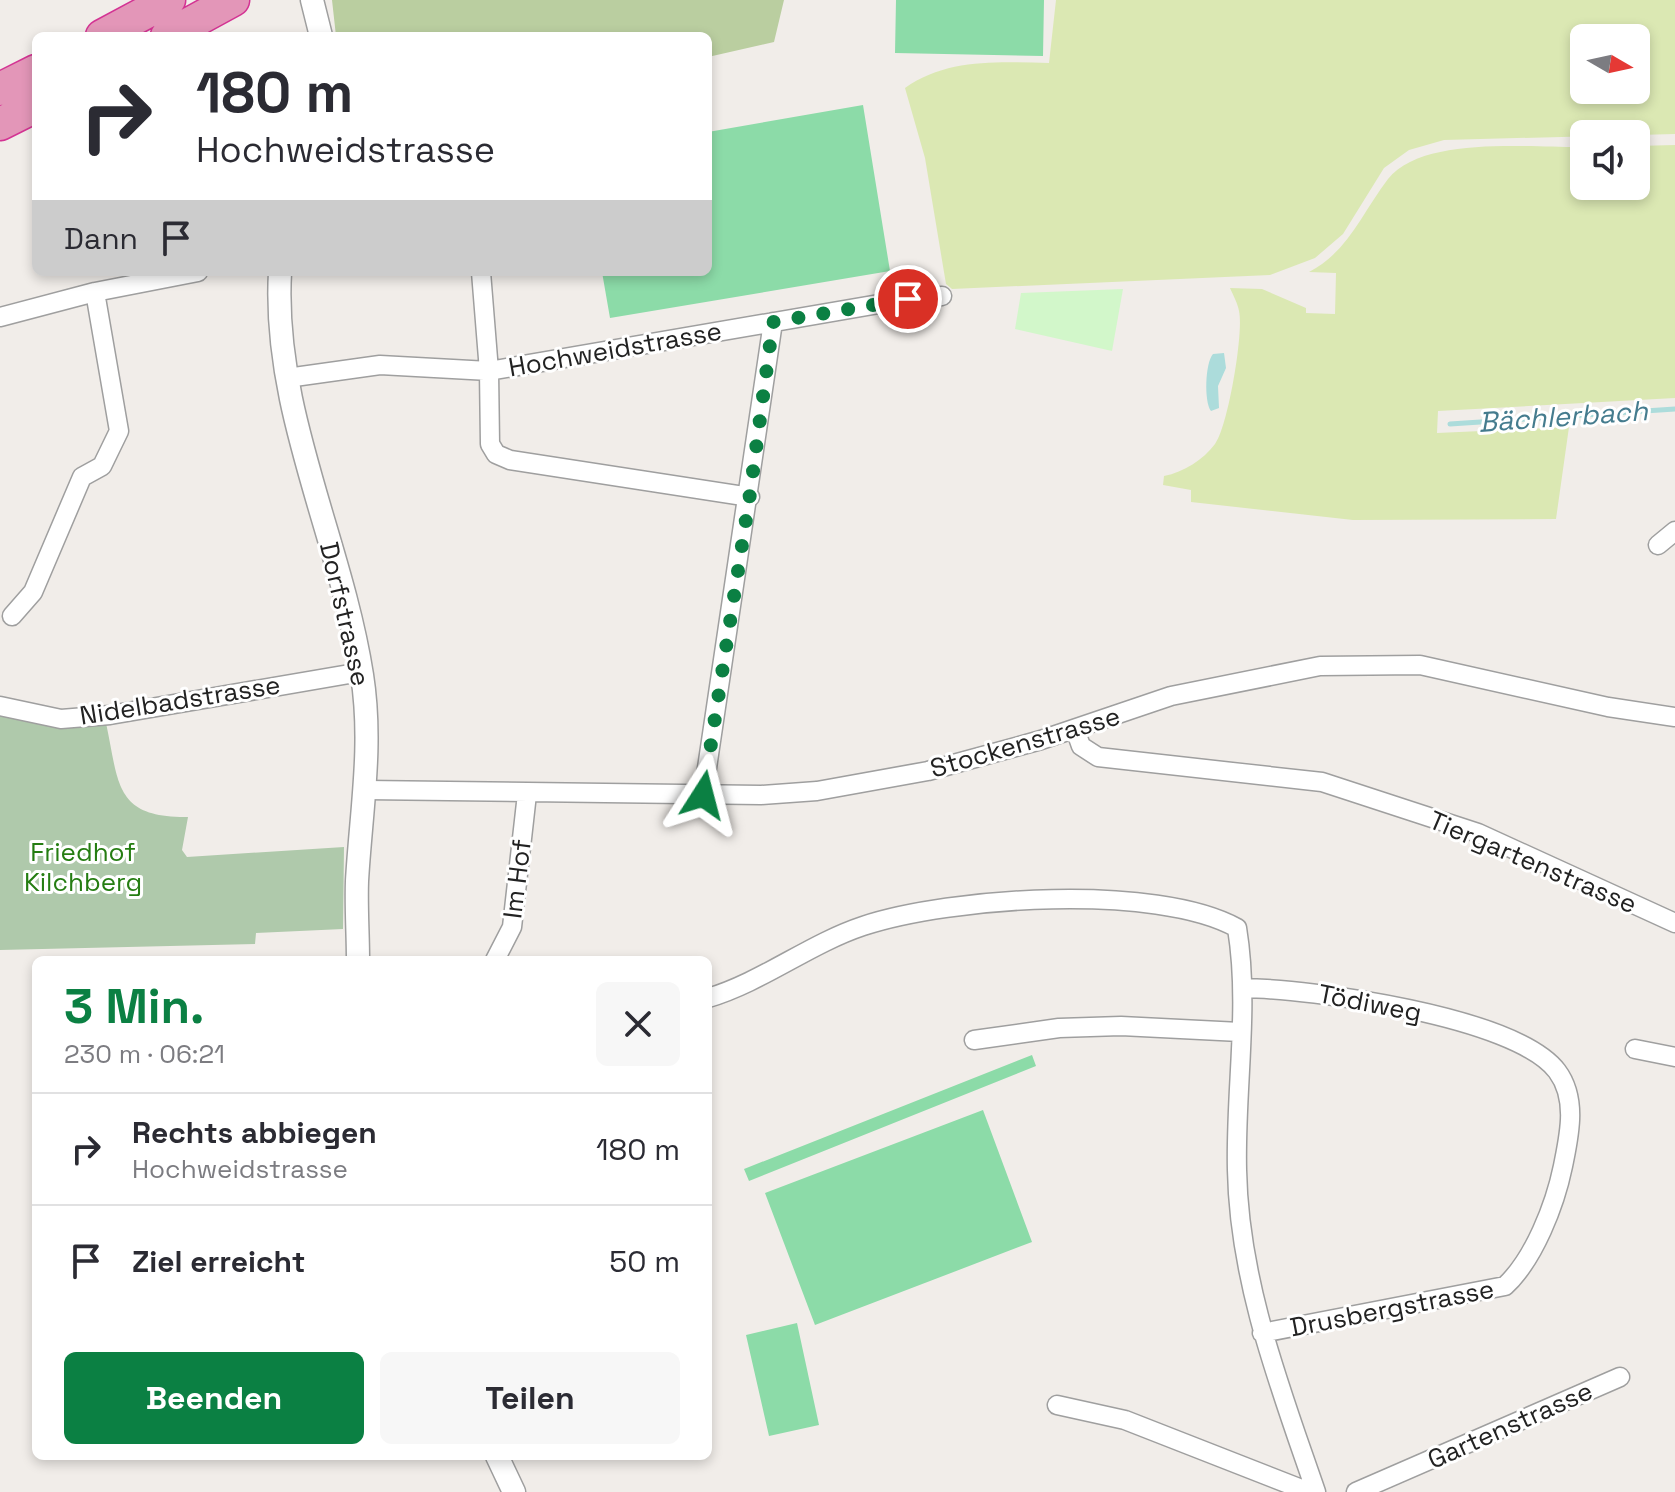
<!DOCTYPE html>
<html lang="de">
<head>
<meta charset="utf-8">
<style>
  :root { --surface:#fff; --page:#f7f7f7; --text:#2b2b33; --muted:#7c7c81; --line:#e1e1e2; --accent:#0b8043 }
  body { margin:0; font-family:"Space Grotesk",sans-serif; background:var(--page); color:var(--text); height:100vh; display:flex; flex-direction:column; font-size:30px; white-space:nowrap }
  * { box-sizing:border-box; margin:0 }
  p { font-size:26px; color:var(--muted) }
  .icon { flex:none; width:44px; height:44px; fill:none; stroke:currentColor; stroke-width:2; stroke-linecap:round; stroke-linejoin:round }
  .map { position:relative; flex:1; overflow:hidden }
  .drawer { position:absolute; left:32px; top:956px; width:680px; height:504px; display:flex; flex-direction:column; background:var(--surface); border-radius:12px; box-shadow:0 4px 12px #0003 }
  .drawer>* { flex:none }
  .banner { position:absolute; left:32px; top:32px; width:680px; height:244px; border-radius:12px; box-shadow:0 4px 12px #0003; background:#fff; color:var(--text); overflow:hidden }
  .needle { width:52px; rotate:99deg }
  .buttons { position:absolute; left:1570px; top:24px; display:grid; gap:16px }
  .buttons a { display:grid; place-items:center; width:80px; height:80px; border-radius:12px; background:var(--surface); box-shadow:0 4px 12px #0003; font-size:40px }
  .pin { position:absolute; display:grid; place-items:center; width:68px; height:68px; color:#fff; margin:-34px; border:4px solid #fff; border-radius:50%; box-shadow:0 2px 8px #0007 }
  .me { position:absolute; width:88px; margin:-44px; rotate:9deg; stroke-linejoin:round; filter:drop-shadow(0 0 6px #0008) }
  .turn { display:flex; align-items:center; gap:28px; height:168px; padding:0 32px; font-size:36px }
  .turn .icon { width:104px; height:104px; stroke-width:2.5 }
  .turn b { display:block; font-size:56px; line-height:68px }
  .then { display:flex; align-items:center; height:76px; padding:0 32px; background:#0003; gap:16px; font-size:30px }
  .round { display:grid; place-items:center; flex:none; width:84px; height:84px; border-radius:12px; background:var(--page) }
  .overview { display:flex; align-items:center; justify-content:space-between; height:136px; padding:0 32px }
  h1 { font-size:48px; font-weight:700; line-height:60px; color:var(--accent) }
  .action { display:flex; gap:16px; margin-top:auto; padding:16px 32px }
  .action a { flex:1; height:92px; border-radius:12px; background:var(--accent); color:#fff; font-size:32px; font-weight:700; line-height:92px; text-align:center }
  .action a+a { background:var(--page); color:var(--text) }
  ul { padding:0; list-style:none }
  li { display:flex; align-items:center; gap:24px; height:112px; padding:0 32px; border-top:2px solid var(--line) }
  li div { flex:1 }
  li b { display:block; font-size:30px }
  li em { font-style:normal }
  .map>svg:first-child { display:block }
  .grass { fill:#dbe8b3; fill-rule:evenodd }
  .forest { fill:#bacea0 }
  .cemetery { fill:#afc9ab }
  .park { fill:#d2f7ca }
  .pitch { fill:#8cdba8 }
  .water { fill:#acdcdb }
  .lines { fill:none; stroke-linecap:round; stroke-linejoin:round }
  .stream { stroke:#acdcdb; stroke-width:5 }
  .minor-casing { stroke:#9f9f9f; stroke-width:21 }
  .tertiary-casing { stroke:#9f9f9f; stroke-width:25 }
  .motorway-casing { stroke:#d33393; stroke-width:35 }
  .minor { stroke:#fff; stroke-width:18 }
  .tertiary { stroke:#fff; stroke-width:22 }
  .motorway { stroke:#e396b8; stroke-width:32 }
  .route { stroke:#0b8043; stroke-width:14; stroke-dasharray:0 25.2 }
  .labels { text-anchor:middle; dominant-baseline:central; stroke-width:6; stroke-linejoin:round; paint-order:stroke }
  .street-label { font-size:26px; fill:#222; stroke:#fff }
  .park-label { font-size:26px; fill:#257d12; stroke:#fff }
  .water-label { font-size:28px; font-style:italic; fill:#457c8e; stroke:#fff }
</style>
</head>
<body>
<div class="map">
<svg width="1675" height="1492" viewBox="0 0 1675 1492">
  <rect width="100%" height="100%" fill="#f1ede9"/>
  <path class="grass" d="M 1056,0 L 1675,0 L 1675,134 L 1444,140 L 1409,150 L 1384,168 L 1343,234 L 1315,258 L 1270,275 L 952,289 L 946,284 L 925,158 L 905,88 C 947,58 999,62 1049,63 ZM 1636,38 L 1636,90 L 1584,90 L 1584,38 Z
    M 1675,145 L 1675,398 L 1438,411 L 1437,433 L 1569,427 L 1556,519 L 1353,520 L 1191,502 L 1191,490 L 1163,485 L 1164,476 C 1184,472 1203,460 1215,444 C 1228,427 1244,332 1239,311 C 1238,304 1233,295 1230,288 L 1262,289 L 1306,308 L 1306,313 L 1335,314 L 1336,273 L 1309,272 C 1348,252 1362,213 1388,179 C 1423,135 1531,148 1584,147 L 1584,186 L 1636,186 L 1636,146 Z"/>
  <path class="forest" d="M 332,0 L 784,0 L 774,42 L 708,57 L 708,36 L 336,36 Z"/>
  <path class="cemetery" d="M 0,714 L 44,724 L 106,723 C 119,783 114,818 188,817 L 182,850 L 187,857 L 344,847 L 343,929 L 256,933 L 255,944 L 0,950 Z"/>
  <path class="park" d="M 1123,289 L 1112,351 L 1015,329 L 1021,293 Z"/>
  <path class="pitch" d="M 896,0 L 1044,0 L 1043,56 L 895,53 Z
    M 863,105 L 890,271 L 610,318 L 602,272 L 708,272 L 708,132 Z
    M 1032,1055 L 1036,1066 L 749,1181 L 744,1169 Z
    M 983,1110 L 1032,1242 L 815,1325 L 765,1193 Z
    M 797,1323 L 819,1425 L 769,1436 L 746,1335 Z"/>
  <path class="water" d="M 1224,353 L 1226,368 L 1218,386 L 1219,408 L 1211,411 C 1204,402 1205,363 1213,354 Z"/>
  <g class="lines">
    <path class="stream" d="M 1450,424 L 1675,409"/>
    <g class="minor-casing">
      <path id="minor" d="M 481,272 L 489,371 L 490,444 L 496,454 L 510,460 L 750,497
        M 0,317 L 95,292 L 198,272
        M 287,378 L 380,365 L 489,371 L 908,299 L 942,296
        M 1658,545 L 1675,531
        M 12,616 L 33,592 L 82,477 L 102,466 L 119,431 L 95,292
        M 0,706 L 61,719 L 110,715 L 361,672
        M 1075,729 L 1081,746 L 1098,757 L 1322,782 L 1478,833 L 1675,923
        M 366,790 L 761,795 L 817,791 L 928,771 L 1041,740 L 1171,696 L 1320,666 L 1420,665 L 1608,707 L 1675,717
        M 703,795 L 773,322
        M 495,960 L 512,927 L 527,794
        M 1243,988 C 1311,989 1515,1016 1557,1071 C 1578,1099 1569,1136 1563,1166 C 1555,1205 1534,1259 1505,1286 L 1262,1333
        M 708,998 C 762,982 809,944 863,926 C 950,897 1156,883 1237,928 C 1250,1007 1235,1089 1237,1170 C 1239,1282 1280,1387 1316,1492
        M 974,1040 L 1059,1028 L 1121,1026 L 1240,1032
        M 1635,1049 L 1675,1057
        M 1057,1405 L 1125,1420 L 1309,1492
        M 1356,1492 L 1620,1377"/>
    </g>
    <g class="tertiary-casing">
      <path id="tertiary" d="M 312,0 L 321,36
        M 280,272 C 272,411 341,540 362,675 C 373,745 361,811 357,881 C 356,907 358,934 358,960
        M 497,1456 L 514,1492"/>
    </g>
    <g class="motorway-casing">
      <path id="motorway" d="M 102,36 L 169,0
        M 167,36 L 233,0
        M 0,89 L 36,71
        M 0,124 L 36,106"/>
    </g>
    <use href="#minor" class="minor"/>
    <use href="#tertiary" class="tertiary"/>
    <use href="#motorway" class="motorway"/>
  </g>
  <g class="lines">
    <path class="route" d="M 703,795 L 750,494 L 773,322 L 908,299"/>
  </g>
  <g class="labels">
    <g class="street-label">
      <text transform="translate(615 349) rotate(-10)">Hochweidstrasse</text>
      <text transform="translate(345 614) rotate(77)">Dorfstrasse</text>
      <text transform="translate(180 700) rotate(-9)">Nidelbadstrasse</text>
      <text transform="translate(1025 742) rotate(-16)">Stockenstrasse</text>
      <text transform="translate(1533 862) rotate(23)">Tiergartenstrasse</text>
      <text transform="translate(517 879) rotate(-83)">Im Hof</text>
      <text transform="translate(1370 1003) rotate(11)">Tödiweg</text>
      <text transform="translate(1392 1308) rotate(-11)">Drusbergstrasse</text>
      <text transform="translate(1510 1425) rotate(-24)">Gartenstrasse</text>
    </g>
    <g class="park-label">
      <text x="83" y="852">Friedhof<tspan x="83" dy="30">Kilchberg</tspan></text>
    </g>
    <g class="water-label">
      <text transform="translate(1563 416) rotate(-4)">Bächlerbach</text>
    </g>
  </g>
</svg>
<div class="buttons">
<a><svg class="needle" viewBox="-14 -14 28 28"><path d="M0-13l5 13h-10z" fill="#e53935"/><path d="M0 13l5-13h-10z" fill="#7c7c81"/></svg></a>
<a><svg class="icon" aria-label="sound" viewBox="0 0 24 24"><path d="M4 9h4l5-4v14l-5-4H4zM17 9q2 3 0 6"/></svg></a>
</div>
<div class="pin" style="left:908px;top:299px;background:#d93025"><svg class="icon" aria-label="arrive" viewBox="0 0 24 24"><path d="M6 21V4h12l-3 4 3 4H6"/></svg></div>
<svg class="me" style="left:703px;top:795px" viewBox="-20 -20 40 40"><path d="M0-17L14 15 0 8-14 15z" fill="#0b8043" stroke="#fff" stroke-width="4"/></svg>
<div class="banner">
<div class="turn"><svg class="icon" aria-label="right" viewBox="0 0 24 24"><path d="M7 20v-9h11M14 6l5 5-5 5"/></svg><div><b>180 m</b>Hochweidstrasse</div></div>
<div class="then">Dann<svg class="icon" aria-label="arrive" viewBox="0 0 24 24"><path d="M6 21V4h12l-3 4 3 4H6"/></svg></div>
</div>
<section class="drawer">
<div class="overview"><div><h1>3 Min.</h1><p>230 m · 06:21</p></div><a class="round"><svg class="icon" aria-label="close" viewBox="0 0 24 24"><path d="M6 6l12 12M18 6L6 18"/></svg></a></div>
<ul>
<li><svg class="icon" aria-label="right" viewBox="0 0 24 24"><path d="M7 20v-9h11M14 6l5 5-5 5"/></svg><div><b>Rechts abbiegen</b><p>Hochweidstrasse</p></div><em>180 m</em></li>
<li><svg class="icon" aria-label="arrive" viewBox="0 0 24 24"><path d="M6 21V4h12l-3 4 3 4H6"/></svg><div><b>Ziel erreicht</b></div><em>50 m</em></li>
</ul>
<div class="action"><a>Beenden</a><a>Teilen</a></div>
</section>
</div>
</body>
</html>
